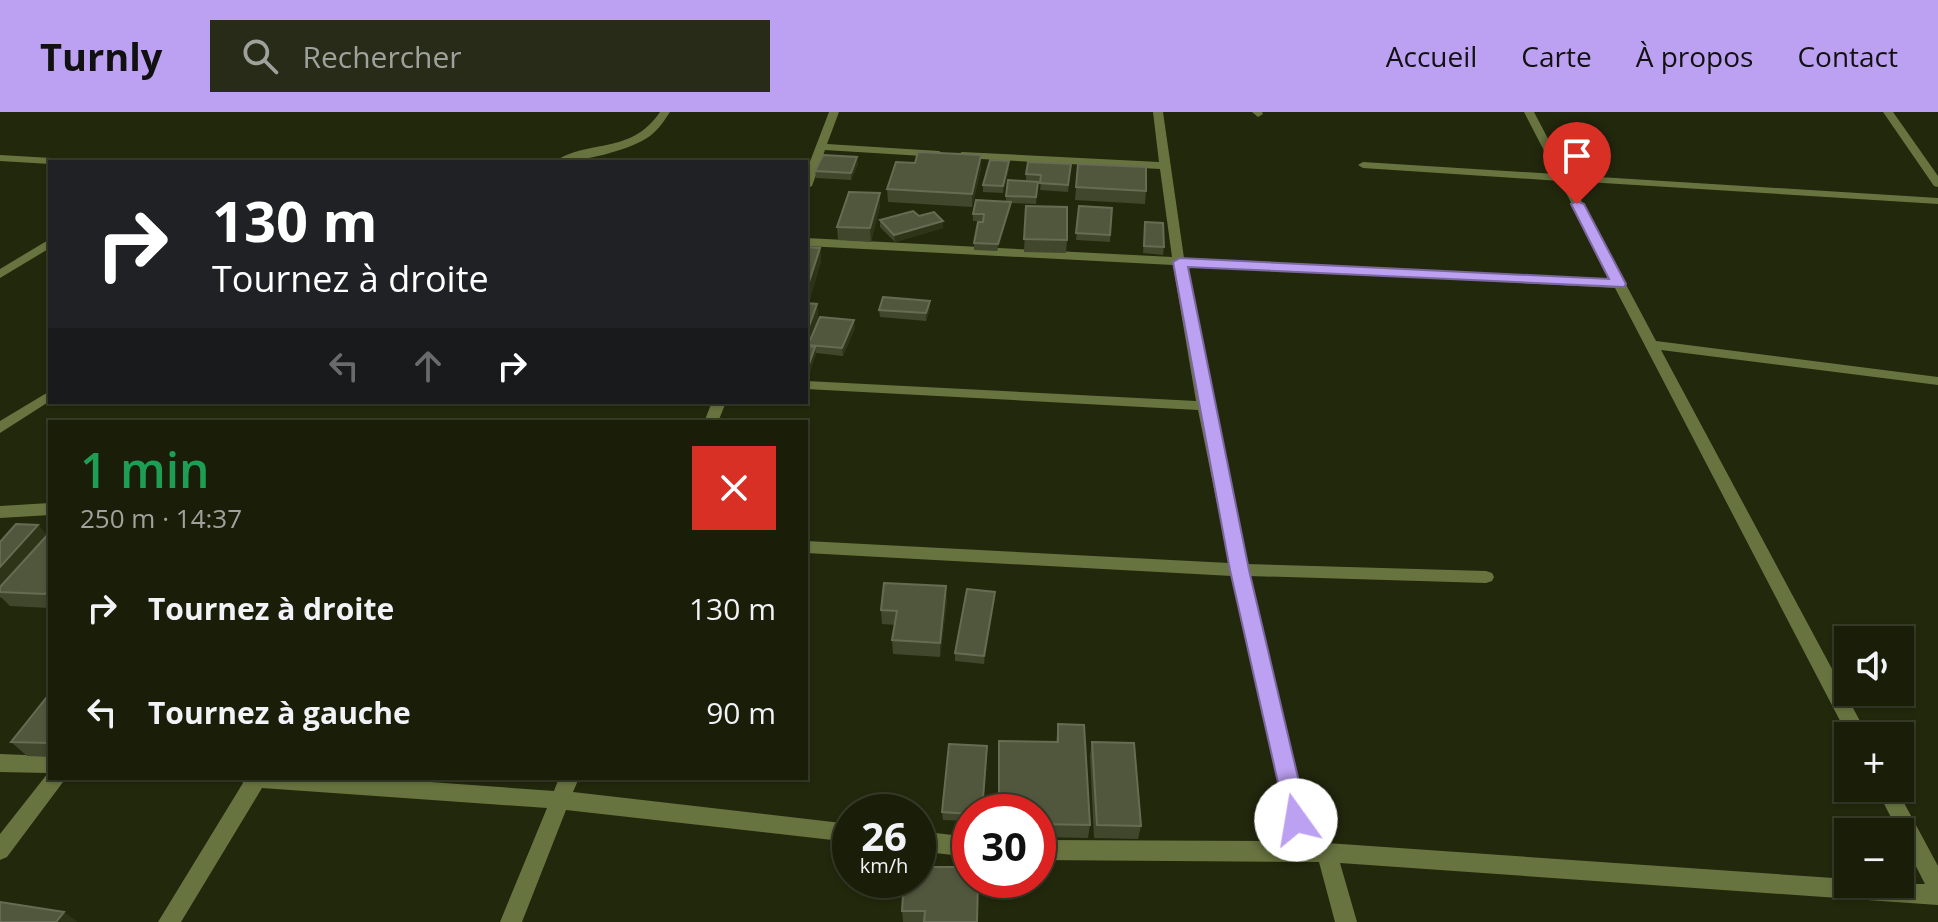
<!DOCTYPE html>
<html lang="fr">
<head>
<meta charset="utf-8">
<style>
  :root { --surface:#1a1e09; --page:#272b17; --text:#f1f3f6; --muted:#9fa29c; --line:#383c2a; --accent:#bca0f2 }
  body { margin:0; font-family:"Open Sans",sans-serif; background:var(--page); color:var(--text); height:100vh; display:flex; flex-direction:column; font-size:30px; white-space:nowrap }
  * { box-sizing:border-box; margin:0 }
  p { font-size:26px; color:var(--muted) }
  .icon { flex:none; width:44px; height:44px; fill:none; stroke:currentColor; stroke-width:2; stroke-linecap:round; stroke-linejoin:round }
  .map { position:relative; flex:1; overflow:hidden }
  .side { position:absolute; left:48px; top:308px; width:760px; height:360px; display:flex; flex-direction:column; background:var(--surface); border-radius:0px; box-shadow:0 2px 6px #0004,0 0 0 2px var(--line) }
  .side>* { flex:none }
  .top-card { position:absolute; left:48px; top:48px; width:760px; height:244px; border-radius:0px; box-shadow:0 2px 6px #0004,0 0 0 2px var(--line); background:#202124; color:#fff; overflow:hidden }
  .tools { position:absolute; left:1834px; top:514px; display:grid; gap:16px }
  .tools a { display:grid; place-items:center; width:80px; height:80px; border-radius:0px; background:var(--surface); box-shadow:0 2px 6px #0004,0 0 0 2px var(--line); font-size:40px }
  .speed { position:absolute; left:832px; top:682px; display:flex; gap:16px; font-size:40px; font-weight:700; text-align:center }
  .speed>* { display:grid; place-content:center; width:104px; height:104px; border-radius:50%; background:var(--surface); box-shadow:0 2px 6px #0004,0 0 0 2px var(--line); line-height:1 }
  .speed small { font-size:20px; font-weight:400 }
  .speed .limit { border:12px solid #d22; background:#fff; color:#111 }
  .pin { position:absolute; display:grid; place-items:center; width:68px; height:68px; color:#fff; margin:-82px -34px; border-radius:50% 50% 50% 0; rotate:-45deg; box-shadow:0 0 8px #0007 }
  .pin .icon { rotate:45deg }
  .me { position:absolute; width:88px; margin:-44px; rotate:347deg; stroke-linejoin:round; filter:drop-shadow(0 0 6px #0008) }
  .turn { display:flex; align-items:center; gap:28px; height:168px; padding:0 32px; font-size:36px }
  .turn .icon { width:104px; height:104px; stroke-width:2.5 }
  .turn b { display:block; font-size:56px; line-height:68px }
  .lanes { display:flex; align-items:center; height:76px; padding:0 32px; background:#0003; justify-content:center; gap:40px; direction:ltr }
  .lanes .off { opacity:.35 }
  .round { display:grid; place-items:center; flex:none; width:84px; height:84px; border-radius:0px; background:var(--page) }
  .overview { display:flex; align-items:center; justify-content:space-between; height:136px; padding:0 32px }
  h1 { font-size:48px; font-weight:600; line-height:60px; color:#1e9e55 }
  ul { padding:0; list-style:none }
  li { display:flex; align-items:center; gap:24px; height:104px; padding:0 32px }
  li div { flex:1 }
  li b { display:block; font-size:30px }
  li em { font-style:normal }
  header { display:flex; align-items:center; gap:48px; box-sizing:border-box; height:112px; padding:0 40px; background:var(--accent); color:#111 }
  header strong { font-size:38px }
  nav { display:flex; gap:44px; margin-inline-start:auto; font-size:28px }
  .search { width:560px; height:72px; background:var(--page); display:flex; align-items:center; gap:20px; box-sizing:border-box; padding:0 28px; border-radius:0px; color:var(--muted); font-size:30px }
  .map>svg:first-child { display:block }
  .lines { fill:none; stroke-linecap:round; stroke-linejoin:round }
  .service { fill:#687440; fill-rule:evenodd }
  .minor { fill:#687440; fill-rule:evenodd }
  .wall { fill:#41472c }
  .shaded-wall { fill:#2e3418 }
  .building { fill:#51573d; stroke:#666c53; stroke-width:2 }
  .route { fill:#bca0f2; stroke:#7a689d; stroke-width:2 }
</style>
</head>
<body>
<header>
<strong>Turnly</strong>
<div class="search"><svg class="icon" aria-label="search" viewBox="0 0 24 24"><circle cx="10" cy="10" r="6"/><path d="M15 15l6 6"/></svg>Rechercher</div>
<nav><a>Accueil</a><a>Carte</a><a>À propos</a><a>Contact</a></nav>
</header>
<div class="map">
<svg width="1938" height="810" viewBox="0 0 1938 810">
  <rect width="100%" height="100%" fill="#22280c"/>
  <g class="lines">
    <path class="service" d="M 660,0 L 670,0 C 664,9 659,17 650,24 C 629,39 580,50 554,50 C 589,26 630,44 660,0 Z"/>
    <path class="minor" d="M 829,0 L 839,0 L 827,32 L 939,39 L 944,42 L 939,45 L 825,38 L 812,74 L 806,77 L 806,60 Z
      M 1153,0 L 1163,0 L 1184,146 L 1611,168 L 1560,69 L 1363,56 L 1358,53 L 1363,50 L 1556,62 L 1524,0 L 1534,0 L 1567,63 L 1938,86 L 1938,92 L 1571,69 L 1656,229 L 1938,265 L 1938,273 L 1661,238 L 1868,624 L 1848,624 L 1615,176 L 1185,153 L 1208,279 L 1246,452 L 1486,459 L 1492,461 L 1494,465 L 1492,469 L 1486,471 L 1249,464 L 1312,730 L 1848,767 L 1848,772 L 1925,772 L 1876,676 L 1896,676 L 1938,754 L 1938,793 L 1340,751 L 1357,810 L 1335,810 L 1319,750 L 1038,748 L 1038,728 L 1291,729 L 1232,464 L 806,441 L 806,429 L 1229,451 L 1198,298 L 806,277 L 806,269 L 1196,289 L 1173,153 L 806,134 L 806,126 L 1172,145 L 1160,57 L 962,46 L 957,43 L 962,40 L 1159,50 Z
      M 1252,0 L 1262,0 L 1263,2 L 1258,5 Z
      M 1883,0 L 1893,0 L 1938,64 L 1938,75 L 1934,74 Z
      M 0,43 L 68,47 L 73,50 L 50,50 L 50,52 L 0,49 Z
      M 50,127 L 50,136 L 0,166 L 0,157 Z
      M 50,279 L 50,289 L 0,321 L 0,309 Z
      M 712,290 L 726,290 L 718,310 L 704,310 Z
      M 50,391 L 50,403 L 0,406 L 0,394 Z
      M 0,642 L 50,644 L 50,666 L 66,666 L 7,745 L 0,748 L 0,722 L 48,661 L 0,660 Z
      M 241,666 L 375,666 L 554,679 L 559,666 L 579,666 L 573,680 L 850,712 L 850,730 L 566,698 L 522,810 L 500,810 L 547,696 L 262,676 L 181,810 L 158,810 L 243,671 Z
      M 918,719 L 970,725 L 970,745 L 918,739 Z"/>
  </g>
  <path class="wall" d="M 981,43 L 981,56 L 972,95 L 888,90 L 887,77 L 915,51 Z
    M 1009,49 L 1009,56 L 1003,81 L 983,80 L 983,73 Z
    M 858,52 L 851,68 L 816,66 L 815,59 Z
    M 1071,52 L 1068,80 L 1040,78 L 1041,70 L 1026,69 L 1026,62 Z
    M 1078,52 L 1146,79 L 1145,92 L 1075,88 Z
    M 1038,70 L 1036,92 L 1011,91 L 1010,97 L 997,139 L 974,138 L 974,131 L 983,109 L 973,109 L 973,102 L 1006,90 L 1006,84 Z
    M 880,81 L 880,94 L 871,130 L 838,128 L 837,115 Z
    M 1026,94 L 1067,128 L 1066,141 L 1024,140 Z
    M 1079,94 L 1112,96 L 1110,130 L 1076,128 Z
    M 919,104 L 943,109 L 943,116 L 895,130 L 880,115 L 880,108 Z
    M 1145,110 L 1164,135 L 1163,143 L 1143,141 Z
    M 806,135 L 820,136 L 821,149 L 810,187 L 806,187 Z
    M 930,189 L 930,196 L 926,209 L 880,205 L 879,198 Z
    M 806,191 L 817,192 L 818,205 L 814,219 L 855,216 L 843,244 L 816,241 L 808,266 L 806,266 Z
    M 38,413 L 47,423 L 50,420 L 50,496 L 10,494 L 1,485 L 0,486 L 0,430 Z
    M 995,480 L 984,552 L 955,549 L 955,541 Z
    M 947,489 L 940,545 L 893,542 L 892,528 L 895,513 L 882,512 L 881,498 Z
    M 50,581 L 50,645 L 27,644 L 11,630 Z
    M 1058,612 L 1090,713 L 1088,726 L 1038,725 L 1038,700 L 1056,630 Z
    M 1092,630 L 1141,714 L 1138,727 L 1094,726 L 1090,644 Z
    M 942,700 L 970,700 L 970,709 L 943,708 Z
    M 904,768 L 977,810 L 903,810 L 902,799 Z"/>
  <path class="shaded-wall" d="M 981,43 L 981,56 L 972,95 L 972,82 Z
    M 857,45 L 858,52 L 851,68 L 851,61 Z
    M 1009,49 L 1009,56 L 1003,81 L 1003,74 Z
    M 880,81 L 880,94 L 871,130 L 870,116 Z
    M 1011,90 L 1010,97 L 997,139 L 998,132 Z
    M 943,109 L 943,116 L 895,130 L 894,123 Z
    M 820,136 L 821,149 L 810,187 L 808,173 Z
    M 930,189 L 930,196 L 926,209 L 926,201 Z
    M 817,192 L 818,205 L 809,233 L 808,233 L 807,238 L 806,223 Z
    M 854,208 L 855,216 L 843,244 L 842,236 Z
    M 815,235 L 816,242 L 808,266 L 807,258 Z
    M 38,413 L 50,427 L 0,480 L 0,455 Z
    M 946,474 L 947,489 L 940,545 L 940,531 Z
    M 50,476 L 50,487 L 45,482 Z
    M 995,480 L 995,488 L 984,552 L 984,544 Z
    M 64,800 L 78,810 L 56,810 Z"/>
  <path class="building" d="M 918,40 L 981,43 L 972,82 L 887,77 L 896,50 L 915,51 Z
    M 823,43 L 857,45 L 851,61 L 815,59 Z
    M 990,48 L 1009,49 L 1003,74 L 983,73 Z
    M 1028,50 L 1071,52 L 1068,73 L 1040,71 L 1041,63 L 1026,62 Z
    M 1078,52 L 1146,55 L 1146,79 L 1076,75 Z
    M 1008,68 L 1038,70 L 1036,85 L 1006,84 Z
    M 849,80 L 880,81 L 870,116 L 837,115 Z
    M 976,88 L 1011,90 L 998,132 L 974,131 L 978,110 L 983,110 L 984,102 L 973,102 Z
    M 1026,94 L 1067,95 L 1067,128 L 1024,127 Z
    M 1079,94 L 1112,96 L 1110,123 L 1076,121 Z
    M 913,99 L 919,104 L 934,100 L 943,109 L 894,123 L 880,108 Z
    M 1145,110 L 1163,111 L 1164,135 L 1144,134 Z
    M 806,135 L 820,136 L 808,173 L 806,173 Z
    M 883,185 L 930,189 L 926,201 L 879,198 Z
    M 806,191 L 817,192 L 806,223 Z
    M 820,205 L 854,208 L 842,236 L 808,233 Z
    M 806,234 L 815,235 L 807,258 L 806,258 Z
    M 16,412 L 38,413 L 0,455 L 0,430 Z
    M 50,420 L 50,476 L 45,482 L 0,480 L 0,475 Z
    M 884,471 L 946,474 L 940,531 L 892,528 L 897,499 L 881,498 Z
    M 967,477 L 995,480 L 984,544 L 955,541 Z
    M 50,581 L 50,631 L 11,630 Z
    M 1058,612 L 1084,613 L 1090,713 L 1038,712 L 1038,700 L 999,700 L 999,629 L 1058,630 Z
    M 1092,630 L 1134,631 L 1141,714 L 1097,713 Z
    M 949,632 L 987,634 L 982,700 L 970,700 L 970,702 L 942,700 Z
    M 918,755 L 970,755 L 970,768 L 978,768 L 977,810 L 924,810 L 925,799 L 902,799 L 904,768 L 918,768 Z
    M 0,790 L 64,800 L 56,810 L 0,810 Z"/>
  <path class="route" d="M 1577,89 L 1584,92 L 1626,172 L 1624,175 L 1188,155 L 1249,458 L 1308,708 L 1305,715 L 1296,718 L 1288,715 L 1230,458 L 1173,150 L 1180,146 L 1609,167 L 1571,92 Z"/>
</svg>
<div class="tools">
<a><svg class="icon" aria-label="sound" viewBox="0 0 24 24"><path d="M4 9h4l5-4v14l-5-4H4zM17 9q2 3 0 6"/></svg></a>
<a>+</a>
<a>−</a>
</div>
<div class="speed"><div>26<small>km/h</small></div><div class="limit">30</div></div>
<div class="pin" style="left:1577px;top:92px;background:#d93025"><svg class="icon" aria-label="arrive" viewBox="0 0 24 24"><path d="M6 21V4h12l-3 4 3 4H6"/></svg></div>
<svg class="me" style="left:1296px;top:708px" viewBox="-20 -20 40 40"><circle r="19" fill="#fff"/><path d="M0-13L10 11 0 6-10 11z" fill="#bca0f2"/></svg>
<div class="top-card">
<div class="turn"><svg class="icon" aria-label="right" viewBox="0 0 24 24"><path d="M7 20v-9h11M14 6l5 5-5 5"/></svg><div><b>130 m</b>Tournez à droite</div></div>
<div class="lanes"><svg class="icon off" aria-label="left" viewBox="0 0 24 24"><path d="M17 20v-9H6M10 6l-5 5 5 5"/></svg><svg class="icon off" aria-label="ahead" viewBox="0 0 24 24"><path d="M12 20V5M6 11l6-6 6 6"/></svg><svg class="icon" aria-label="right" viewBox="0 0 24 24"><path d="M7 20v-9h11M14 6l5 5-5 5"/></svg></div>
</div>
<section class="side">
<div class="overview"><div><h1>1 min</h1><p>250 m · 14:37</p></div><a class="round" style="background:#d93025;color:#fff"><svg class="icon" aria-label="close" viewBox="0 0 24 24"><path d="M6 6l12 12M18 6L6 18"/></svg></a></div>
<ul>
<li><svg class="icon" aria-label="right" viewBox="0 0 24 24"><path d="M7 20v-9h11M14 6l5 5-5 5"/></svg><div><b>Tournez à droite</b></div><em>130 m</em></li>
<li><svg class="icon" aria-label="left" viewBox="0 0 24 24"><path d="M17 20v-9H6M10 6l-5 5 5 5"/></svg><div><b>Tournez à gauche</b></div><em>90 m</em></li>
</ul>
</section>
</div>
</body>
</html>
